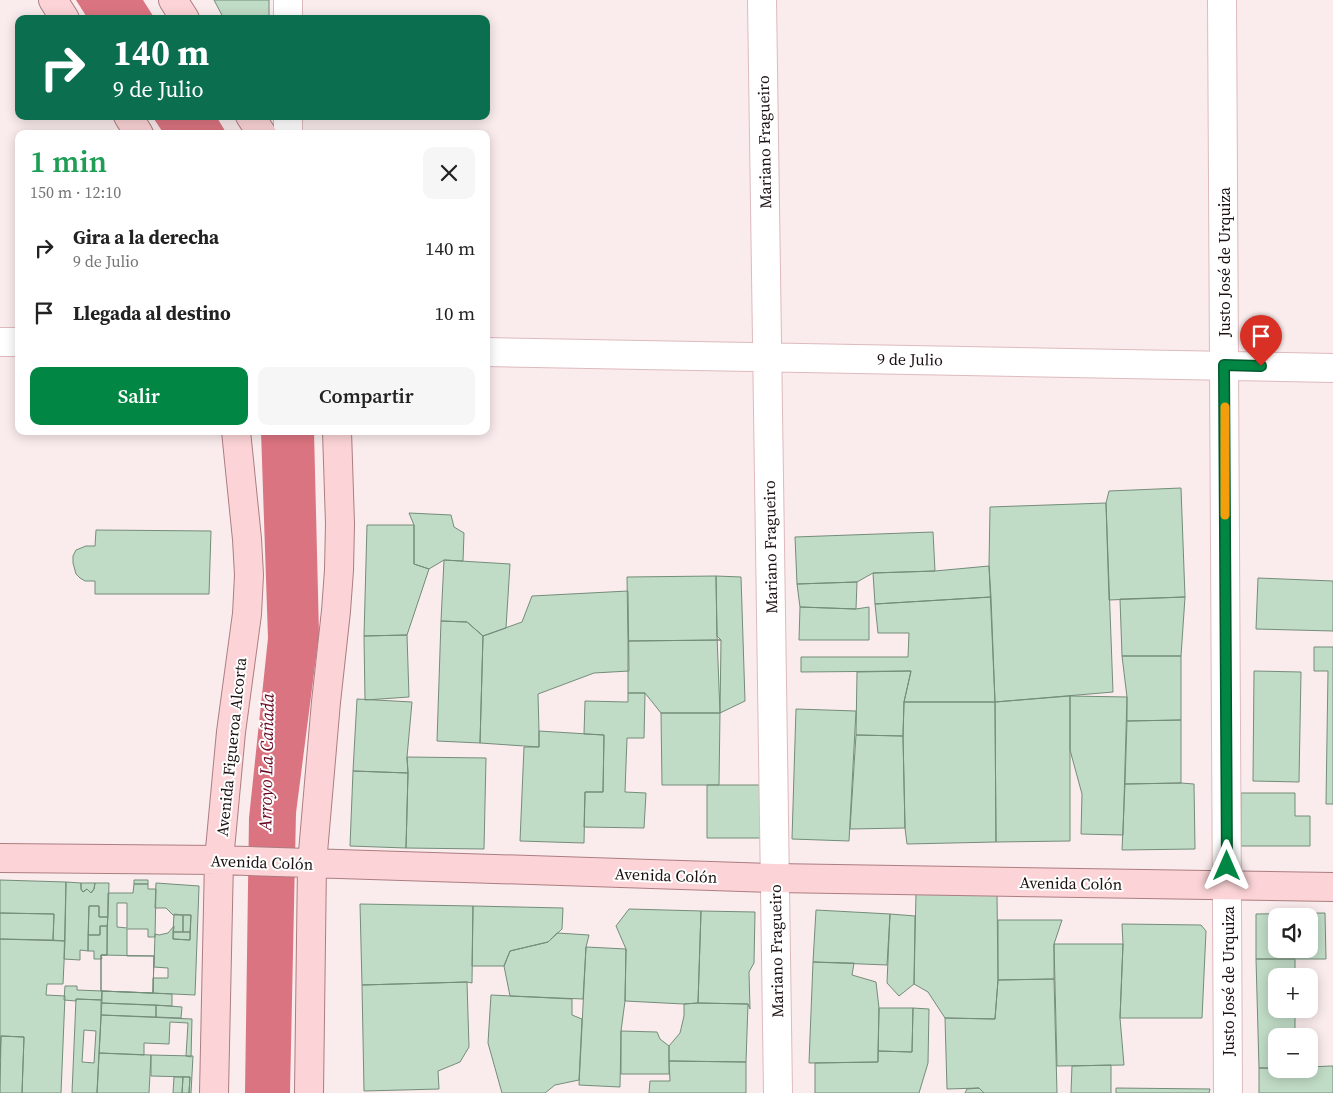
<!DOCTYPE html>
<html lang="es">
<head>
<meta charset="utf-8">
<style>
  :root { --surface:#fff; --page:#f6f6f6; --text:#222; --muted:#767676; --accent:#018743 }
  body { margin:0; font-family:"Source Serif 4",serif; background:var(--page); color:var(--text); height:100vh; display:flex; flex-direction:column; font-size:19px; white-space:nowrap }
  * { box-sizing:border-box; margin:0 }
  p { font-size:16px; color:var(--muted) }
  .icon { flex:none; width:28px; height:28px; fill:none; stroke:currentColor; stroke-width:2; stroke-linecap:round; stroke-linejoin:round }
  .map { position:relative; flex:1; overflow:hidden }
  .sheet { position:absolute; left:15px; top:130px; width:475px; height:305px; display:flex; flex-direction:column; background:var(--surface); border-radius:10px; box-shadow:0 2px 12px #0003 }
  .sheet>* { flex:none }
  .top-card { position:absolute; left:15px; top:15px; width:475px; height:105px; border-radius:10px; box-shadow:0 2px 12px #0003; background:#0b6e4f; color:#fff; overflow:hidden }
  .controls { position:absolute; left:1268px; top:908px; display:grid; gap:10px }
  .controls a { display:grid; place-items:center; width:50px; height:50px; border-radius:10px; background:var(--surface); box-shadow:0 2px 12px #0003; font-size:25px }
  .pin { position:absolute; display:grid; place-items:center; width:42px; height:42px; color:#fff; margin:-51px -21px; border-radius:50% 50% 50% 0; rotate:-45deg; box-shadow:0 0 5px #0007 }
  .pin .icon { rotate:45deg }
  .me { position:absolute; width:55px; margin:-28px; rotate:0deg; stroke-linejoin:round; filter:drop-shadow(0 0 4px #0008) }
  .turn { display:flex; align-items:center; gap:18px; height:105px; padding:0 15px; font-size:22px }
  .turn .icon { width:65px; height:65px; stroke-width:2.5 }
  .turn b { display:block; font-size:35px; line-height:42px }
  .round { display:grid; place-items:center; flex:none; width:52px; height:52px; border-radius:10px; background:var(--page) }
  .headline { display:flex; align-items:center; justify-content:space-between; height:85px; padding:0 15px }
  h1 { font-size:30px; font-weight:600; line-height:38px; color:#1e9e55 }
  .button { display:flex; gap:10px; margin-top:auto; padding:10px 15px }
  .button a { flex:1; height:58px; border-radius:10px; background:var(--accent); color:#fff; font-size:20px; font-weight:600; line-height:58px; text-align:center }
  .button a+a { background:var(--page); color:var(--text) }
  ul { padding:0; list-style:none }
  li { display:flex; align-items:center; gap:15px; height:65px; padding:0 15px }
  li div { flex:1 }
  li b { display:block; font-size:19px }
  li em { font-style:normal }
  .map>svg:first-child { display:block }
  .water { fill:#db7481 }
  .building { fill:#c0dbc6; stroke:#748d7a; fill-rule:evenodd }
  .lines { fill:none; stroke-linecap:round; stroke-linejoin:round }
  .minor-casing { stroke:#debabd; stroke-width:30 }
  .major-casing { stroke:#ac7d81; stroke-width:30 }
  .minor { stroke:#fff; stroke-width:28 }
  .major { stroke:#fcd4d7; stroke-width:28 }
  .route-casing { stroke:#01582c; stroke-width:12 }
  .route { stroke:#018743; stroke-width:9 }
  .slow { stroke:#f59e0b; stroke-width:9 }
  .labels { text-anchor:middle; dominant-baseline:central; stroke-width:4; stroke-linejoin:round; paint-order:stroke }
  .street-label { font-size:16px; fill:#1c1011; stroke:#fff }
  .water-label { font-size:18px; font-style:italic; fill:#680823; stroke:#fff }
</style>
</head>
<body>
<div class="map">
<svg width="1333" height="1093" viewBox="0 0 1333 1093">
  <rect width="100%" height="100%" fill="#faebec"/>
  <path class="water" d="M 76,0 L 143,0 L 155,19 L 88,19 Z
    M 152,116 L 216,116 L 227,134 L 164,134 Z
    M 261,431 L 314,431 L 319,634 L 296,813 L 290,1093 L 245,1093 L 249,818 L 268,638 Z"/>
  <path class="building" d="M 214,0 L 269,0 L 269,19 L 224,19 Z
    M 1181,488 L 1185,597 L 1109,600 L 1106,503 L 1109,491 Z
    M 1106,503 L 1113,692 L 995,702 L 989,566 L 990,507 Z
    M 409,513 L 451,515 L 454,527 L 464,533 L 463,561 L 444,560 L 429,569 L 414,564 L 414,525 Z
    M 367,525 L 414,525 L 414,564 L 429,569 L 407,635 L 364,636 Z
    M 96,530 L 211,531 L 209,594 L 95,594 L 95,581 L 85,581 L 80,578 L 76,574 L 73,563 L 73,556 L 76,550 L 86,546 L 95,546 Z
    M 933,532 L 935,571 L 873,573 L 857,582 L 797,584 L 795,537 Z
    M 444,560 L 510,564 L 506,628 L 483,636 L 467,622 L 441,621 Z
    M 989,566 L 991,597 L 875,604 L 873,573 L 935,571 Z
    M 716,576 L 717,636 L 721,640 L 628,641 L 627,577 Z
    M 716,576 L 741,577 L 745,701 L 720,713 L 717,636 Z
    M 1258,578 L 1333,581 L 1333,631 L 1256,629 Z
    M 857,582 L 856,609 L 800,607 L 797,584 Z
    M 628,591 L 629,671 L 594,673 L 538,694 L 539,731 L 539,747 L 480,743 L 483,636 L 522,622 L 532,596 Z
    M 991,597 L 995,702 L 904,702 L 911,671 L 801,672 L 801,657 L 908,657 L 909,633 L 878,633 L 875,604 Z
    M 1185,597 L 1181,656 L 1122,656 L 1120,599 Z
    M 800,607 L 856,609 L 869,607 L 869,640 L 799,640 Z
    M 441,621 L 467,622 L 483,636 L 480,743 L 437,741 Z
    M 407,635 L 409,697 L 365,700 L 364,636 Z
    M 721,640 L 720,713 L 661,713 L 645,693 L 628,693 L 628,641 Z
    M 1314,647 L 1333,647 L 1333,804 L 1326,804 L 1328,671 L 1314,671 Z
    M 1122,656 L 1181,656 L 1181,720 L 1127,721 L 1127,697 Z
    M 911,671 L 904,702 L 903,736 L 856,735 L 857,672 Z
    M 1254,671 L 1301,672 L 1299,782 L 1253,781 Z
    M 628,693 L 645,693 L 644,738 L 627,738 L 625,792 L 646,793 L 644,828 L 584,827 L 585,792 L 603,792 L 604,735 L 584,734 L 585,701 L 628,702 Z
    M 1070,696 L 1070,841 L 996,842 L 995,702 Z
    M 1070,696 L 1127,697 L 1123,835 L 1081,834 L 1082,794 L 1070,750 Z
    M 357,699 L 412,702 L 407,757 L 408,773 L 353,771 Z
    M 904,702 L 995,702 L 996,842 L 907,844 L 905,828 L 903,736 Z
    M 796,709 L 856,711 L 849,841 L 792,839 Z
    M 661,713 L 720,713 L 719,785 L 662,785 Z
    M 1181,720 L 1181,783 L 1125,784 L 1127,721 Z
    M 539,731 L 604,735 L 603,792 L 585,792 L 584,843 L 520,841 L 524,747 L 539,747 Z
    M 856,735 L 903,736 L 905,828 L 850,829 Z
    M 407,757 L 486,758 L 484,849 L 406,848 L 408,773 Z
    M 353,771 L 408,773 L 406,848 L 350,846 Z
    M 1181,783 L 1194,784 L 1195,849 L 1122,850 L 1125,784 Z
    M 707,785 L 765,785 L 764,838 L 707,838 Z
    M 1241,793 L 1295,793 L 1295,816 L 1310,816 L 1310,846 L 1241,846 Z
    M 0,880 L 66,882 L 65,941 L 53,940 L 54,914 L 0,913 Z
    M 134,880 L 148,880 L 148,884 L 134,884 Z
    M 66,882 L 81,883 L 81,889 L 83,892 L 87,889 L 91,893 L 94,889 L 95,883 L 109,883 L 108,917 L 99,917 L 99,906 L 89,906 L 88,951 L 80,950 L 80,960 L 64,959 Z
    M 81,883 L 95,883 L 94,889 L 91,893 L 87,889 L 83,892 L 81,889 Z
    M 156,883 L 199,886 L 195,995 L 153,993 L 153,978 L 168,978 L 168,968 L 154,967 L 155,934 L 159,935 L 168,933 L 174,926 L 173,939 L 190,940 L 191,915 L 173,915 L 166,908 L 155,908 Z
    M 134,884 L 148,884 L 148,889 L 156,889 L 155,937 L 148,937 L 148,929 L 127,929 L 127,956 L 154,956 L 153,993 L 101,991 L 101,955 L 107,955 L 108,893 L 133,893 ZM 117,903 L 127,903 L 127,928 L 117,927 Z
    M 916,893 L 997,894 L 998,980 L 995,1019 L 945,1018 L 928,992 L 914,984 Z
    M 360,904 L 473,906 L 472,983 L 467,982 L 362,985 Z
    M 89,906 L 99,906 L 99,917 L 108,917 L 107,926 L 100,926 L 100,935 L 88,935 Z
    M 473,906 L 563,908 L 562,929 L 548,942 L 510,951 L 504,966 L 472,966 Z
    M 629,909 L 701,911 L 698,1003 L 684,1004 L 625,1001 L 626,949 L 616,926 Z
    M 816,910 L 890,914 L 887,965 L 813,962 Z
    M 701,911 L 755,912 L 754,963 L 749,972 L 750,1009 L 748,1004 L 698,1003 Z
    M 0,913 L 54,914 L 53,940 L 0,939 Z
    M 1325,913 L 1326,959 L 1256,959 L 1256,914 ZM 1276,916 L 1309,916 L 1309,949 L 1276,949 Z
    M 174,914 L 183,915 L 183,932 L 173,932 Z
    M 890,914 L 915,916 L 914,984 L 899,996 L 887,983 Z
    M 183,915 L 191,915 L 190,932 L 183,932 Z
    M 998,920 L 1062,920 L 1054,944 L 1054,979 L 998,980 Z
    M 1122,924 L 1201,925 L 1206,931 L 1202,1018 L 1120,1018 L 1123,944 Z
    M 100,926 L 107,926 L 107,955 L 101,955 L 102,959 L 94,959 L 94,951 L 88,951 L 88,935 L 100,935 Z
    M 173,932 L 190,932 L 190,940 L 173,939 Z
    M 557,933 L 589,935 L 586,947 L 583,999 L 510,996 L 504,966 L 510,951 L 548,942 Z
    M 0,939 L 65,941 L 63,984 L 47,984 L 46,995 L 65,996 L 61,1093 L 22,1093 L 24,1037 L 1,1036 L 0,1058 Z
    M 1054,944 L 1123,944 L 1120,1018 L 1124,1065 L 1057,1066 Z
    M 586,947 L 626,949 L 625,1001 L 621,1031 L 620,1087 L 579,1085 Z
    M 101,955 L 154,956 L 153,993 L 101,991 Z
    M 1256,959 L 1295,959 L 1295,976 L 1276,976 L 1276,1009 L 1295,1009 L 1295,1036 L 1276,1036 L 1276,1068 L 1259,1068 Z
    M 813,962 L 854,963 L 852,975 L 876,982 L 879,1008 L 878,1062 L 809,1063 Z
    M 1054,979 L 1057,1093 L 984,1093 L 979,1088 L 947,1089 L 945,1018 L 995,1019 L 998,980 Z
    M 467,982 L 469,1047 L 460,1062 L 438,1071 L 439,1089 L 364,1091 L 362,985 Z
    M 65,986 L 77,986 L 77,990 L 102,991 L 102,1000 L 76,999 L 76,1001 L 64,1000 Z
    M 102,991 L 172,994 L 172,1006 L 101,1003 Z
    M 491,995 L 572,999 L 572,1015 L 582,1019 L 579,1080 L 555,1085 L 545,1093 L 502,1093 L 488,1043 Z
    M 76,999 L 102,1000 L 97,1093 L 72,1093 ZM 84,1030 L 96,1031 L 94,1063 L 82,1062 Z
    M 101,1003 L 156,1005 L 156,1017 L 101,1015 Z
    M 698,1003 L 748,1004 L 746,1062 L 669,1061 L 669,1046 L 680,1033 L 684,1016 L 684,1004 Z
    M 156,1005 L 182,1007 L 181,1018 L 156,1017 Z
    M 879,1008 L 913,1008 L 912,1052 L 878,1051 Z
    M 913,1008 L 929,1009 L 928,1063 L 919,1093 L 815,1093 L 815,1063 L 878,1062 L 878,1051 L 912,1052 Z
    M 101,1015 L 192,1019 L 191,1057 L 186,1056 L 188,1023 L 170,1022 L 169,1044 L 144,1043 L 144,1055 L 99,1053 Z
    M 621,1031 L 657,1032 L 660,1039 L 669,1046 L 669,1074 L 621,1074 Z
    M 1,1036 L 24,1037 L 22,1093 L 0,1093 Z
    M 99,1053 L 151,1055 L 149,1093 L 97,1093 Z
    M 151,1055 L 193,1056 L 191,1093 L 189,1093 L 190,1077 L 151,1076 Z
    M 669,1061 L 746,1062 L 746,1093 L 649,1093 L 650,1081 L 670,1081 Z
    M 1111,1065 L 1111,1093 L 1071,1093 L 1072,1066 Z
    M 1331,1066 L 1333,1066 L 1333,1093 L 1259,1093 L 1259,1068 L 1309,1069 L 1309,1067 Z
    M 174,1077 L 183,1077 L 182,1093 L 173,1093 Z
    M 183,1077 L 190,1077 L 189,1093 L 182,1093 Z
    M 979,1088 L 984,1093 L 965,1093 L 967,1089 Z
    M 1116,1088 L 1210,1089 L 1209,1093 L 1116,1093 Z"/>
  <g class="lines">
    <g class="minor-casing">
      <path id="minor" d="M 288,0 L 288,19
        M 762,0 L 778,1093
        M 1222,0 L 1228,1093
        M 288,116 L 288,134
        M 0,342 L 19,342
        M 486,352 L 1333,368"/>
    </g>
    <g class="major-casing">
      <path id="major" d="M 53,0 L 65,19
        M 173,0 L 185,19
        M 128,116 L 139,134
        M 250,116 L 262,134
        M 0,858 L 219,860 L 775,878 L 1333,887
        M 214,1093 L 219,860 L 231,732 L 247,614 L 249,575 L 247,539 L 236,431
        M 309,1093 L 312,864 L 326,702 L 336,611 L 339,570 L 340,524 L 337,431"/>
    </g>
    <use href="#minor" class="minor"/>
    <use href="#major" class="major"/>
  </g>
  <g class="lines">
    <g class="route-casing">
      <path id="route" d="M 1227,866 L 1224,365 L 1261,366"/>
    </g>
    <use href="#route" class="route"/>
    <path class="slow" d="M 1225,407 L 1225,515"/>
  </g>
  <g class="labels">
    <g class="street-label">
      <text transform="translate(764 142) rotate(-91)">Mariano Fragueiro</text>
      <text transform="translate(1224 262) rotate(-90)">Justo José de Urquiza</text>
      <text transform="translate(910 359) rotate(1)">9 de Julio</text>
      <text transform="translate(770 547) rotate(-91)">Mariano Fragueiro</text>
      <text transform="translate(231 747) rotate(-84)">Avenida Figueroa Alcorta</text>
      <text transform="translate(262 862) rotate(2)">Avenida Colón</text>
      <text transform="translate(666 875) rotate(2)">Avenida Colón</text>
      <text transform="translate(1071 883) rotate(1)">Avenida Colón</text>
      <text transform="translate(776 951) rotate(-91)">Mariano Fragueiro</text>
      <text transform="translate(1228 981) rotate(-90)">Justo José de Urquiza</text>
    </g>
    <g class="water-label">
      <text transform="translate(266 762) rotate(-89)">Arroyo La Cañada</text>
    </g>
  </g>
</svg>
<div class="controls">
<a><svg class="icon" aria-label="sound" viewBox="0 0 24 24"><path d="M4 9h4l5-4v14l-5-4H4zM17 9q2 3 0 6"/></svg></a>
<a>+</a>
<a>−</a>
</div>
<div class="pin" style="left:1261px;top:366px;background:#d93025"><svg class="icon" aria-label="arrive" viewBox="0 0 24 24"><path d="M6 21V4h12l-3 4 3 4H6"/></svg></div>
<svg class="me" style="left:1227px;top:866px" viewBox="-20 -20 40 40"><path d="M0-17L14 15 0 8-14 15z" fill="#018743" stroke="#fff" stroke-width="4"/></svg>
<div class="top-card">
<div class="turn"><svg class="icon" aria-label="right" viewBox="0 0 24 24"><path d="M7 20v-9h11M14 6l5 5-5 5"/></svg><div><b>140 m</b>9 de Julio</div></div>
</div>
<section class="sheet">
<div class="headline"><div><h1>1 min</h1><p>150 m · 12:10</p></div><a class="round"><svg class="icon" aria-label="close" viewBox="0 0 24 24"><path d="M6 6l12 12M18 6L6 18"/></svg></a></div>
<ul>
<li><svg class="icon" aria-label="right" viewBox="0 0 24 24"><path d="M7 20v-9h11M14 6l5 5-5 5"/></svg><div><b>Gira a la derecha</b><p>9 de Julio</p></div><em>140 m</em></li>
<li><svg class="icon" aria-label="arrive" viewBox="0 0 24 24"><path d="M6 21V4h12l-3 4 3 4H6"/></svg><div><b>Llegada al destino</b></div><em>10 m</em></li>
</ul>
<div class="button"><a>Salir</a><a>Compartir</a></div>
</section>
</div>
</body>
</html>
